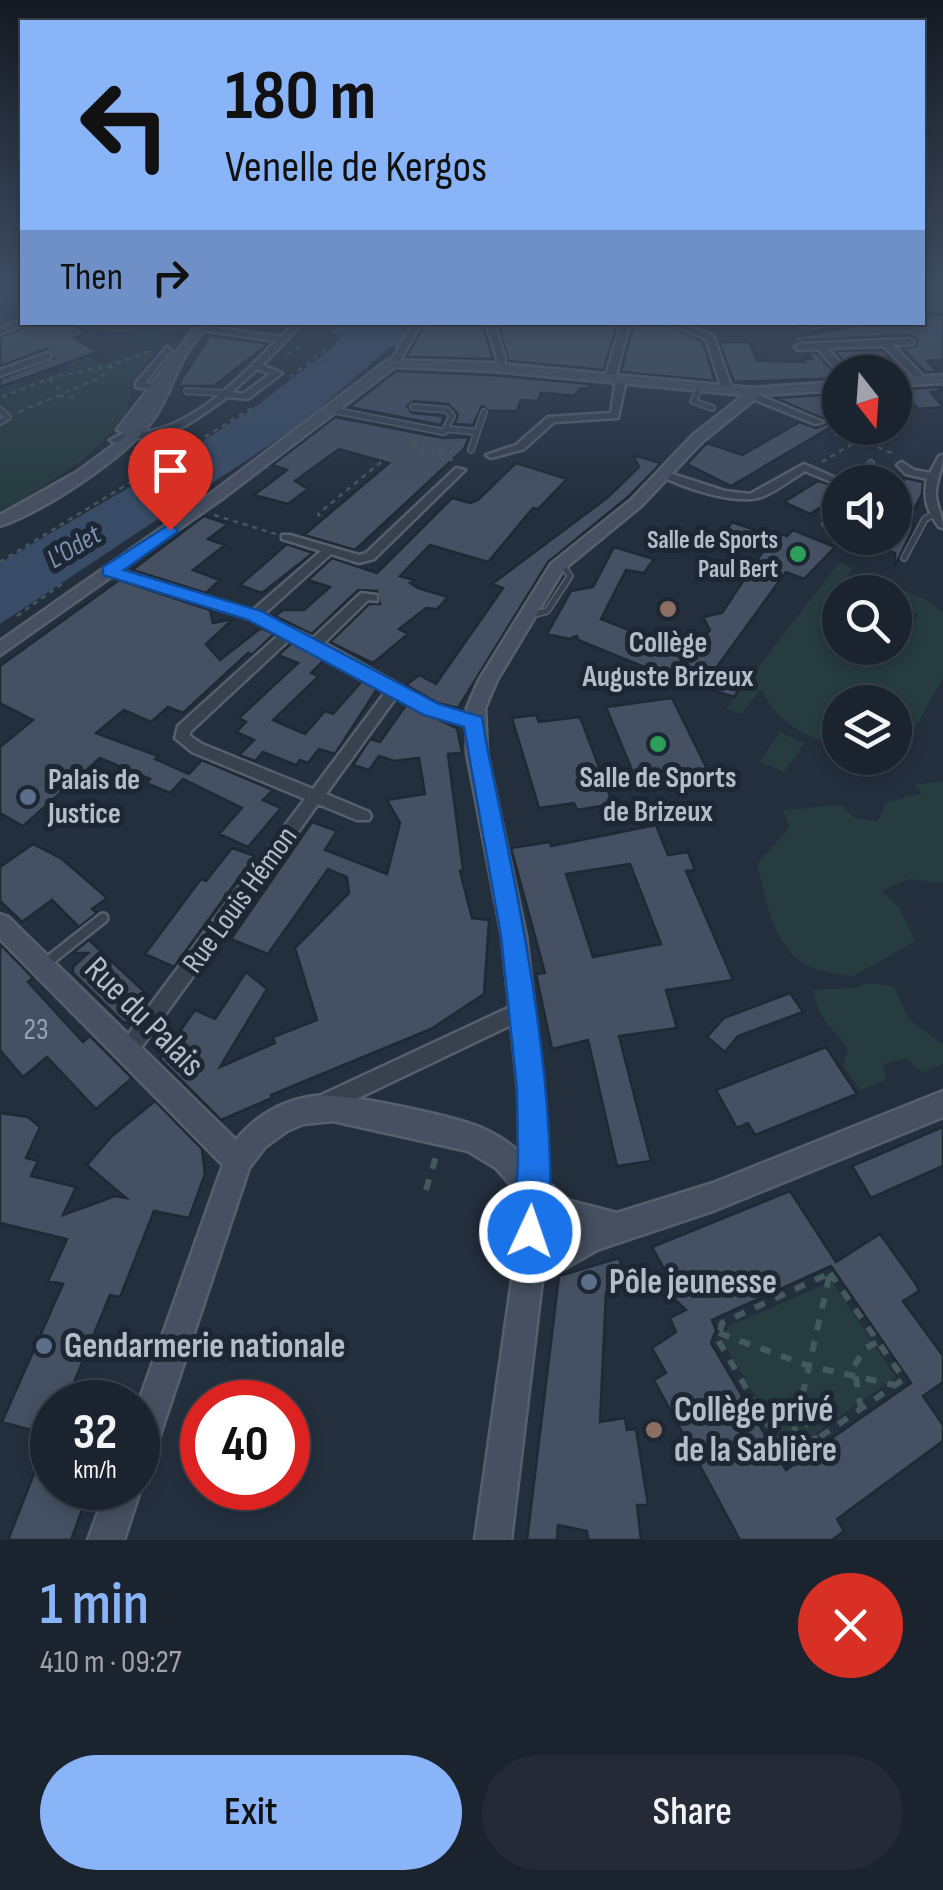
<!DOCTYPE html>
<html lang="en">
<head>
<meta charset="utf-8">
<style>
  :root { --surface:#1b232e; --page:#242b36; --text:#f1f3f6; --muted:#a0a4aa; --line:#39404a; --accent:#8ab4f8 }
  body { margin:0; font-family:"Sofia Sans Condensed",sans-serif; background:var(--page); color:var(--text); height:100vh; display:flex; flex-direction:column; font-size:38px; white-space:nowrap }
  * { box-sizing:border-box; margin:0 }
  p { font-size:32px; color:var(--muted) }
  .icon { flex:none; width:55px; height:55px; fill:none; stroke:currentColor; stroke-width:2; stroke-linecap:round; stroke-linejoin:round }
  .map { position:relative; height:1540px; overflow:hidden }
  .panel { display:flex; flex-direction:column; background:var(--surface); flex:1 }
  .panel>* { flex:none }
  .hud { position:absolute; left:20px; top:20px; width:905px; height:305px; border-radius:0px; box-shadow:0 5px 15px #0003,0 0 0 2px var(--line); background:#8ab4f8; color:#111; overflow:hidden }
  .needle { width:65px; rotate:163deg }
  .buttons { position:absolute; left:822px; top:355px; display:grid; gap:20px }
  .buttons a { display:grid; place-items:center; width:90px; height:90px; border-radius:50%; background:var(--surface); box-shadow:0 5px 15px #0003,0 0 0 2px var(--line); font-size:50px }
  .speed { position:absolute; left:30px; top:1380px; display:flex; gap:20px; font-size:50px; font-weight:700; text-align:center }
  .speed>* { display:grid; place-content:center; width:130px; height:130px; border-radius:50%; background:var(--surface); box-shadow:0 5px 15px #0003,0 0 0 2px var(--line); line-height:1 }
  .speed small { font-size:25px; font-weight:400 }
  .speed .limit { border:15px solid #d22; background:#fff; color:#111 }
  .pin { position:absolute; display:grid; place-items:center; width:85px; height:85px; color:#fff; margin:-102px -42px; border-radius:50% 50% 50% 0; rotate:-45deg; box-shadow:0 0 10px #0007 }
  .pin .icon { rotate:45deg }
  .me { position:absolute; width:110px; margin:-55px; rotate:3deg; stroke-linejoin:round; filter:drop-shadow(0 0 8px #0008) }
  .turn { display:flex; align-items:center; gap:35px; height:210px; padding:0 40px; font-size:45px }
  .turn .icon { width:130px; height:130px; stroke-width:2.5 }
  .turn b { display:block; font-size:70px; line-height:85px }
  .then { display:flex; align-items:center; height:95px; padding:0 40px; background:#0003; gap:20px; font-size:38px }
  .round { display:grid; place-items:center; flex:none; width:105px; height:105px; border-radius:52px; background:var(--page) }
  .overview { display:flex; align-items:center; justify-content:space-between; height:170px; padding:0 40px }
  h1 { font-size:60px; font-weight:600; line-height:75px; color:var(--accent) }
  .primary-button { display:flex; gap:20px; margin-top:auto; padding:20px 40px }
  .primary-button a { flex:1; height:115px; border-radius:60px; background:var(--accent); color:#111; font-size:40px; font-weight:600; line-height:115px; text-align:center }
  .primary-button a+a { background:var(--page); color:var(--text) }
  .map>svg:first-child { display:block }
  .green { fill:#263c3f; fill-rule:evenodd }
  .water { fill:#394c67 }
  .building { fill:#455162; stroke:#1f2835; stroke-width:2.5; fill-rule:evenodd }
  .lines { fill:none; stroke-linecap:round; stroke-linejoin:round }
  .lane-far1-casing { stroke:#565f6c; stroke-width:8 }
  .lane-casing { stroke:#565f6c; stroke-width:14 }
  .street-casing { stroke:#565f6c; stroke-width:5 }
  .secondary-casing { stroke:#565f6c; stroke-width:5 }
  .path-far1 { stroke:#44595c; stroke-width:2.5; stroke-dasharray:5 5; stroke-linecap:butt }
  .path { stroke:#44595c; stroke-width:6; stroke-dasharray:11 11; stroke-linecap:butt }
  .lane-far1 { stroke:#38414e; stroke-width:5 }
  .lane { stroke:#38414e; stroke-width:9 }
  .street { fill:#38414e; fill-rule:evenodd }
  .secondary { fill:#465061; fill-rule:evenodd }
  .route { fill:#1a73e8; stroke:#114b97; stroke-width:2.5 }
  .leisure-dot { fill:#2e9e5b; stroke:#1d2633; stroke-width:4 }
  .education-dot { fill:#8d6e63; stroke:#1d2633; stroke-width:4 }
  .service-dot { fill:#5c6f8a; stroke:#1d2633; stroke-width:4 }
  .labels { text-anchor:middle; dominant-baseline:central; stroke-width:10; stroke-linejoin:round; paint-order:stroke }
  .far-poi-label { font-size:25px; font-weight:bold; fill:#b4bcc9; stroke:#1d2633; text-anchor:end }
  .far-water-label { font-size:28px; font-style:italic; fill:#7c92b1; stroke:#1d2633 }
  .poi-label { font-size:30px; font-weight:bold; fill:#b4bcc9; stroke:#1d2633 }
  .street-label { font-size:30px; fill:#b4bcc9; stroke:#1d2633 }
  .near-number-label { font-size:30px; fill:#98a1af }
  .near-street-label { font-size:35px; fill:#b4bcc9; stroke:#1d2633 }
  .near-poi-label { font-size:35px; font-weight:bold; fill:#b4bcc9; stroke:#1d2633; text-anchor:start }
</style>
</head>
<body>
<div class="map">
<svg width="943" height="1540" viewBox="0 0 943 1540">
  <rect width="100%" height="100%" fill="#242f3e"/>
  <path class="green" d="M 99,323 L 99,322 L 187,323 L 176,333 L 138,339 L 132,334 L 88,328 Z
    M 72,350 L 103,364 L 145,350 L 155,351 L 132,385 L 126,417 L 83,460 L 0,514 L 0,400 L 23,393 L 0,396 L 5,392 L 0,389 L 0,381 L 24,385 L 73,367 L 64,358 Z
    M 839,563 L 853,568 L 842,585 C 878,580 915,588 943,612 L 943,678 L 915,728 L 896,740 L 895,702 L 840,702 L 840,745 C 805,739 777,721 761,689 L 741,714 L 726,708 ZM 840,592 L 895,592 L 895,606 L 918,615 L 911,626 L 895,619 L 895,648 L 840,648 Z
    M 780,732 L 804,743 L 784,772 L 760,761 Z
    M 943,781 L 943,883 L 908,879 L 882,891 L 900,909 L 915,941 L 852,977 C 837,973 818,971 805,964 C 773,947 765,896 757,864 L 790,827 L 783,810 L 841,805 L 855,818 L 878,821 L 885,803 L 922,793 L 914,785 Z
    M 866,983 L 894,986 L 908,1018 L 943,1045 L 943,1064 L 923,1073 L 907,1059 L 883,1064 L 886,1080 L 860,1090 L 843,1065 L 848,1049 C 830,1022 821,1027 813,990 L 854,988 Z
    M 828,1283 L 834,1285 L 896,1377 L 789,1452 L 722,1340 L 729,1326 Z"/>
  <path class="water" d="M 340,322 L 405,323 L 401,330 L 406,332 L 397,348 L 390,347 L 304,422 L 0,624 L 0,563 L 157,471 L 255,407 L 332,348 L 342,335 L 330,333 Z"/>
  <path class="building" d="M 943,314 L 943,360 L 927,361 L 938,372 L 925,372 L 901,348 L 916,346 L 918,341 L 910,335 L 796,341 L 793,337 L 880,322 L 922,322 L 922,317 Z
    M 28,322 L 70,322 L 86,332 L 75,338 L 97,352 L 0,387 L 0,379 L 54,358 L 46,349 L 0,366 L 0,337 L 26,327 Z
    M 426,322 L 483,325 L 493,359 L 406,357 Z
    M 519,322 L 618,322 L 604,370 L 508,361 L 499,325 Z
    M 634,322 L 662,322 L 703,342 L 715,381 L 621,372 Z
    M 210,335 L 268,344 L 214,386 L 177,386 Z
    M 719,342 L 749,342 L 757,361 L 805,362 L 803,359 L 812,359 L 807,353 L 816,353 L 840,378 L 734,382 Z
    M 882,350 L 906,374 L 852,372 L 835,351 Z
    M 396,371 L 491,375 L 590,384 L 589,389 L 581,388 L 574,396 L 546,393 L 541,393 L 538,401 L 521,400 L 517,411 L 490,411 L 482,406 L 473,425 L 455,424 L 458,414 L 448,404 L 414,401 L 407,406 L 412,413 L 444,416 L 441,425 L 349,407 Z
    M 937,387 L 942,391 L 931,392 L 943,407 L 918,409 L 907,397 L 895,398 L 895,390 Z
    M 840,394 L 840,429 L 833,426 L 731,486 L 687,464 L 707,443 L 742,455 L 800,422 L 816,428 L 826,424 L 824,419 L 775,398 Z
    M 335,417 L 443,438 L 469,437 L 464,449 L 355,550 L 304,535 L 389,463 L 339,449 L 295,481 L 308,489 L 288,504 L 254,495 L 287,470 L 272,465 Z
    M 633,455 L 661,463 L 628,497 L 548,562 L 458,708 L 438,703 L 406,685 L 419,675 L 436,684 L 503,588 L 492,584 L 607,498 L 639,467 Z
    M 516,463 L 567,479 L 538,509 L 533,508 L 488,562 L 430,545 L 400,576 L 414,580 L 410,583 L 418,588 L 448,597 L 437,609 L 426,608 L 399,629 L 408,634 L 373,663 L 330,642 L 369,604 L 380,604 L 377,591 L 358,590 L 312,634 L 275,616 L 283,610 L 304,610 L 330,587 L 308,580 L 332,558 L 377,573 L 452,498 L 470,503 L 478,500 Z
    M 905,478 L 923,482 L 922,494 L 911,515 L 914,516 L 910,525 L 914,526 L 895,566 L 895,553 L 855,542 L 855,538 L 895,538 L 895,497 Z
    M 818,481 L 840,487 L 840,495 L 810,514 L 784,502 Z
    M 204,516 L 228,524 L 208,539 L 225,545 L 193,570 L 220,580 L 206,593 L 132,570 Z
    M 732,522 L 775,537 L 779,533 L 787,536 L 793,530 L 835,547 L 804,579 L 786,572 L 711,675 L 739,686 L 735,697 L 671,678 L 578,640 L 577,636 L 569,639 L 547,634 L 571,591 L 593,587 L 614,547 L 654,559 L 644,573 L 626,570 L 601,619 L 692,655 L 710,630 L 703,617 L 722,613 L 762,553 L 721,538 Z
    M 287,544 L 313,553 L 262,593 L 240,585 Z
    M 119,580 L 210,610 L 213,623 L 233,619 L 206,644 L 220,660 L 261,628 L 274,634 L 252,655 L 248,653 L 183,713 L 168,707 L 151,722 L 124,710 L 96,733 L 158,756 L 155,759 L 189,774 L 202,760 L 273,790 L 263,800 L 281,808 L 248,847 L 219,834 L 242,808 L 183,779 L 170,793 L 146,783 L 150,779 L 100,758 L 23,826 L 0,813 L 0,747 L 33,720 L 0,703 L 0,666 Z
    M 292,643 L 324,660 L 311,673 L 319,676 L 273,720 L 305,734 L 325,711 L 333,714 L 362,681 L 377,689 L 335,754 L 319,749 L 308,763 L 300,760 L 296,765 L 263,752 L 255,761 L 239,755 L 254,740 L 236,732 L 246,722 L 239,718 L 298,663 L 278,655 Z
    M 672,698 L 713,781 L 641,792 L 606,707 Z
    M 406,705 L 457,728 L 462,753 L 448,754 L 463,870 L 460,871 L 472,918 L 489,920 L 484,994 L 431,1029 L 271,1095 L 272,1098 L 221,1120 L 160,1059 L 195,1010 L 215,1019 L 246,972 L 267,989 L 220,1067 L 275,1043 L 273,1037 L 317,1020 L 295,948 L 349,893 L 347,877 L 328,869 L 268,954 L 231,939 L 312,822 L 337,831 L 325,850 L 387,874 L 400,823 L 387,800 L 425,794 L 419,758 L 394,761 L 379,756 L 369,770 L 353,765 L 370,739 L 380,742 Z
    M 536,715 L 539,722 L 580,717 L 613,804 L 577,810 L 574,803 L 539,808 L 512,718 Z
    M 656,825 L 668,855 L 688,852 L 695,870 L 686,871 L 733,980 L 666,990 L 677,1028 L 619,1036 L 651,1161 L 617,1166 L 588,1040 L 552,1049 L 536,974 L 545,973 L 511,848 L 550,842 L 551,846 ZM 630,864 L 661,944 L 593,957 L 566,874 Z
    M 33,844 L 62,859 L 107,898 L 92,909 L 97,913 L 79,927 L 52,900 L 22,922 L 0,901 L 0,867 Z
    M 232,848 L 255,856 L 174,967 L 145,954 L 201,879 L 206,881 Z
    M 89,940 L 151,998 L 132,1023 L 123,1022 L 73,973 L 73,967 L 88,953 L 72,953 Z
    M 0,944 L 33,978 L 28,982 L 83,1042 L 90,1036 L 132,1078 L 96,1109 L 47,1057 L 23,1077 L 0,1050 Z
    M 790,993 L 803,1012 L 738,1036 L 725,1052 L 707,1037 L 724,1018 Z
    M 826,1047 L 857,1094 L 755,1135 L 748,1123 L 737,1128 L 716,1090 Z
    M 155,1101 L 202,1149 L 205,1174 L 189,1218 L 154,1211 L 120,1297 L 110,1295 L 66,1402 L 52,1402 L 52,1436 L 2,1422 L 63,1284 L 48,1281 L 67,1239 L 0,1223 L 0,1113 L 28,1117 L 40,1127 L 26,1158 L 38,1161 L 31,1176 L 76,1187 L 63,1215 L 115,1196 L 126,1198 L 87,1165 L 112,1136 Z
    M 943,1127 L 943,1166 L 871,1198 L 852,1166 Z
    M 790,1191 L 836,1262 L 880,1234 L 916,1284 L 919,1291 L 903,1301 L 943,1356 L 943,1382 L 923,1396 L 943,1425 L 943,1441 L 837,1519 L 844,1531 L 832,1540 L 740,1540 L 654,1380 L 666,1373 L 652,1348 L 676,1332 L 670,1318 L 686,1310 L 672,1297 L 663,1267 L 652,1247 ZM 831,1266 L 911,1383 L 786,1470 L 711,1343 L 716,1330 L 712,1320 Z
    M 619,1258 L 628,1285 L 606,1292 L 600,1422 L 625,1418 L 627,1430 L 636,1429 L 648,1505 L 637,1505 L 641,1540 L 588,1540 L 587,1531 L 558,1525 L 557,1540 L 527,1540 L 559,1276 Z
    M 37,1466 L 52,1470 L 52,1488 L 90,1488 L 71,1540 L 8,1540 Z"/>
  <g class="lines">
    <g class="lane-far1-casing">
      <path id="lane-far1" d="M 922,308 L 943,305
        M 790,322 L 811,326 L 832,322
        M 701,386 L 693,401 L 712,408
        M 187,391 L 223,393
        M 0,410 L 8,417 L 0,422
        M 332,410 L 444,432 L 452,416 L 447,410 L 413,407
        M 446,429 L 477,432
        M 471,450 L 484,412
        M 858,482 L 871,463
        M 825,524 L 840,511
        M 904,558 L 925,519 L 934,514
        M 527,616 L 547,611 L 570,576 L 561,563"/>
    </g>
    <g class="lane-casing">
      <path id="lane" d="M 46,963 L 103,918"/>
    </g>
    <g class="street-casing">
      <path id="street" d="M 922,290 L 943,294 L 943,298 L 922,294 Z
        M 22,320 L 25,324 L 0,334 L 0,328 Z
        M 295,322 L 304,322 L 262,365 L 282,373 L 248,399 L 227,397 C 201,416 165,445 132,437 L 115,443 L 110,440 L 128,431 L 124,423 L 126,421 L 132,421 L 136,428 L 145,427 L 147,429 L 143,432 C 193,427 242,376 276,341 L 201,330 L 198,329 L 198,325 L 281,337 ZM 257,369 L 270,374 L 243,394 L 232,392 Z
        M 414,322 L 422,322 L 397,365 L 391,365 L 390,363 Z
        M 486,322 L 494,322 L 505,359 L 502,370 L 495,368 L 497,359 Z
        M 622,322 L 630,322 L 615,378 L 610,381 L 605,378 Z
        M 666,322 L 679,322 L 713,335 L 732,389 L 730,391 L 722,389 L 706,339 Z
        M 910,339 L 914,342 L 913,344 L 893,345 L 926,379 L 926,383 L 920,383 L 884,346 L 827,348 L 848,372 L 840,374 L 818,349 L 799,350 L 795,347 L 799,344 Z
        M 167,347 L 171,350 L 145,383 L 169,388 L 169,392 L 136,387 L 136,383 Z
        M 47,353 L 51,356 L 50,358 L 0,376 L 0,370 Z
        M 621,376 L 626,379 L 618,418 L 554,422 L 524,449 L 491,458 L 486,455 L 516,445 L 548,417 L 611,413 L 616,379 Z
        M 750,394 L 756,394 L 823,422 L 815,424 L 750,398 Z
        M 943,455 C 943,469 935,481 936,496 C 937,508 943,516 943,528 L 939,527 C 927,511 923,499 927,479 L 906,474 L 897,465 L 902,462 L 914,470 L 930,473 L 939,456 Z
        M 804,464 L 845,482 L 836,484 L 805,471 C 792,479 778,490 764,496 C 739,507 680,487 658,474 L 663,471 L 725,491 L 750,494 Z
        M 456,468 L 465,470 L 374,559 L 359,563 L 331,554 L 263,615 L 313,638 L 361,593 L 377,595 L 377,601 L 368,600 L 324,643 L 437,706 L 479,718 L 481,722 L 474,727 L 427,712 L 397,696 L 326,794 L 369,812 L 371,816 L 369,820 L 357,820 L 318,804 L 135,1056 L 128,1059 L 121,1056 L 118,1050 L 121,1044 L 305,799 L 192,752 L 175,738 L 178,726 L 281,633 L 250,619 L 104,571 L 106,568 L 114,568 L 252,611 L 321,551 L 282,539 L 282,535 L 290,535 L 359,555 L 366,553 ZM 291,638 L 387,690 L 313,789 L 202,744 L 190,736 L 190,732 Z
        M 521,1002 L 528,1005 L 530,1011 L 528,1017 L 329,1112 L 322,1115 L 315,1112 L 312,1105 L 315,1098 Z"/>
    </g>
    <g class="secondary-casing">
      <path id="secondary" d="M 199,322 L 210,322 C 201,334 189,347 183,360 C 172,380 166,402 152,421 C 123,459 44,511 0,526 L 0,515 L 77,472 L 123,438 L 127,433 L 117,430 Z
        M 388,360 L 491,363 L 752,388 L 840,382 L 840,390 L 760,395 L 703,441 L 641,506 L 563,570 L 497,680 L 485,708 L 487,753 L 526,936 L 544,1089 L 547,1182 L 570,1201 L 617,1213 L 713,1183 L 943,1091 L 943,1117 L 713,1211 L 597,1250 L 542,1281 L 511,1540 L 475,1540 L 513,1273 L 518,1193 L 496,1168 L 468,1151 L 333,1121 L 303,1124 L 287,1131 L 265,1147 L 249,1168 L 155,1450 L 150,1462 L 138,1467 L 138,1404 L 223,1165 L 0,939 L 0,914 L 8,917 L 236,1140 C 256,1116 283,1100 315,1096 C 344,1092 444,1115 474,1125 C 489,1130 509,1142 520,1153 L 518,1089 L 502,936 L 467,753 L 467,708 L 479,680 L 551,564 L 631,500 L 693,435 L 744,395 L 491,371 L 395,367 L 223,498 L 0,655 L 0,641 L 213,492 ZM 545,1217 L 573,1230 L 544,1245 Z
        M 943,375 L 943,383 L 895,386 L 895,378 Z
        M 138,1479 L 141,1488 L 124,1540 L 88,1540 L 107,1488 L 138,1488 Z"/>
    </g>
    <path class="path-far1" d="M 0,292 L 16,301
      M 287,355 L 304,344
      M 307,364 L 356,374
      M 290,377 L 326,349
      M 49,379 L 63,393
      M 59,396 L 79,398
      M 2,397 L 54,377 L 112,365 L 153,350
      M 19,412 L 100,378 L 112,365
      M 832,427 L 896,455
      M 839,434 L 834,435 L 847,439
      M 407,437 L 412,445 L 425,444 L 435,453 L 459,452
      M 412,446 L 426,456 L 453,460
      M 164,452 L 175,455
      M 129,457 L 157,456 L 156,467
      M 822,462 L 857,441
      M 214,515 L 276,534
      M 325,538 L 333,531 L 318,514 L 393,452
      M 0,562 L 252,408
      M 17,616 L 62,584"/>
    <path class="path" d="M 426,1190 L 437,1153
      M 830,1273 L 904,1379 L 788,1459 L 718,1340 L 722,1323 Z
      M 719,1333 L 809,1366 L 895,1385
      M 861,1409 L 854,1366 L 866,1348 L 877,1342
      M 767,1421 L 799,1408 L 816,1440
      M 788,1459 L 830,1273"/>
    <use href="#lane-far1" class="lane-far1"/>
    <use href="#lane" class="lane"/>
    <use href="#street" class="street"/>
    <use href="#secondary" class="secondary"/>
  </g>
  <linearGradient id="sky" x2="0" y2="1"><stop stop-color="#141a22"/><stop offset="0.57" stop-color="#3f4d63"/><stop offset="1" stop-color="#3f4d63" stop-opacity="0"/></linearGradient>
  <rect width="943" height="504" fill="url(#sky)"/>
  <path class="route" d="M 170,524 L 178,530 L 176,533 L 124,570 L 261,611 L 439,704 L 482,717 L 488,752 C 515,880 542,1007 549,1137 C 550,1170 554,1213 542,1243 L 530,1248 L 519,1243 L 514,1232 L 518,1161 L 517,1089 L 501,936 L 464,727 L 424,715 L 248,620 L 103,575 L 103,567 Z"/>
  <g class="leisure-dot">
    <circle cx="798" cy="554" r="10"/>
    <circle cx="658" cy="744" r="10"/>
  </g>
  <g class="education-dot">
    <circle cx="668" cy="609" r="10"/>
    <circle cx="654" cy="1430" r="10"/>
  </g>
  <g class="service-dot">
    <circle cx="28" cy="797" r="10"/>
    <circle cx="589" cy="1282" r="10"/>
    <circle cx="44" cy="1346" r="10"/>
  </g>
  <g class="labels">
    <g class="far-poi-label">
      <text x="778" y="540">Salle de Sports<tspan x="778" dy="29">Paul Bert</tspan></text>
    </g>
    <g class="far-water-label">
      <text transform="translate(74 547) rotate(-31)">L'Odet</text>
    </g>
    <g class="poi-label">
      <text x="668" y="643">Collège<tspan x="668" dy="34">Auguste Brizeux</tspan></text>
      <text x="658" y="778">Salle de Sports<tspan x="658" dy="34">de Brizeux</tspan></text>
      <text x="48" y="780" text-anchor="start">Palais de<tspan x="48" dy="34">Justice</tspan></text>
    </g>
    <g class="street-label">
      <text transform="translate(240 900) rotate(-54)">Rue Louis Hémon</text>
    </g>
    <g class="near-number-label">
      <text x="36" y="1030">23</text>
    </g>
    <g class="near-street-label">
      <text transform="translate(144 1017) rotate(45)">Rue du Palais</text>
    </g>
    <g class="near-poi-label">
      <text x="609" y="1282">Pôle jeunesse</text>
      <text x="64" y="1346">Gendarmerie nationale</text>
      <text x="674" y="1410">Collège privé<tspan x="674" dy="40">de la Sablière</tspan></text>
    </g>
  </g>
</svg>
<div class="buttons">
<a><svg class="needle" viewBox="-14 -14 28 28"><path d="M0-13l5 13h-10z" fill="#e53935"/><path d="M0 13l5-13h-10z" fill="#a0a4aa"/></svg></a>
<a><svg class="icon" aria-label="sound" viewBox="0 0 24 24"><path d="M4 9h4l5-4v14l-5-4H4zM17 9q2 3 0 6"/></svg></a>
<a><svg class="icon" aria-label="search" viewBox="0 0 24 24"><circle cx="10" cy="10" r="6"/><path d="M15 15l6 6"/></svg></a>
<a><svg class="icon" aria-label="layers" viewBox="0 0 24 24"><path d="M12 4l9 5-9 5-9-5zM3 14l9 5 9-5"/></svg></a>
</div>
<div class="speed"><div>32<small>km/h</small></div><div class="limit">40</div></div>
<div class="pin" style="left:170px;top:530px;background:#d93025"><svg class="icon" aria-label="arrive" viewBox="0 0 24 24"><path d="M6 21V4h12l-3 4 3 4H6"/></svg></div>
<svg class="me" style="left:530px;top:1232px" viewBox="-20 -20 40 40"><circle r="17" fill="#1a73e8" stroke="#fff" stroke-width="3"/><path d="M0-11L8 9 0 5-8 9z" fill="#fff"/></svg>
<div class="hud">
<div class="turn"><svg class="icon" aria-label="left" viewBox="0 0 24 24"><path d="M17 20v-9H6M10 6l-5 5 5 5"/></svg><div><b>180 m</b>Venelle de Kergos</div></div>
<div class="then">Then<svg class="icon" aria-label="right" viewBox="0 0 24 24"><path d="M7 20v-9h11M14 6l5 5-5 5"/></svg></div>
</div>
</div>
<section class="panel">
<div class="overview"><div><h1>1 min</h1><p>410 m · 09:27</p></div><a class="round" style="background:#d93025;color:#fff"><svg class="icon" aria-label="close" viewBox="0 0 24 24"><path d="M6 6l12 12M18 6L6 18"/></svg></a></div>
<div class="primary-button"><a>Exit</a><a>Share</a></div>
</section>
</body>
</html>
